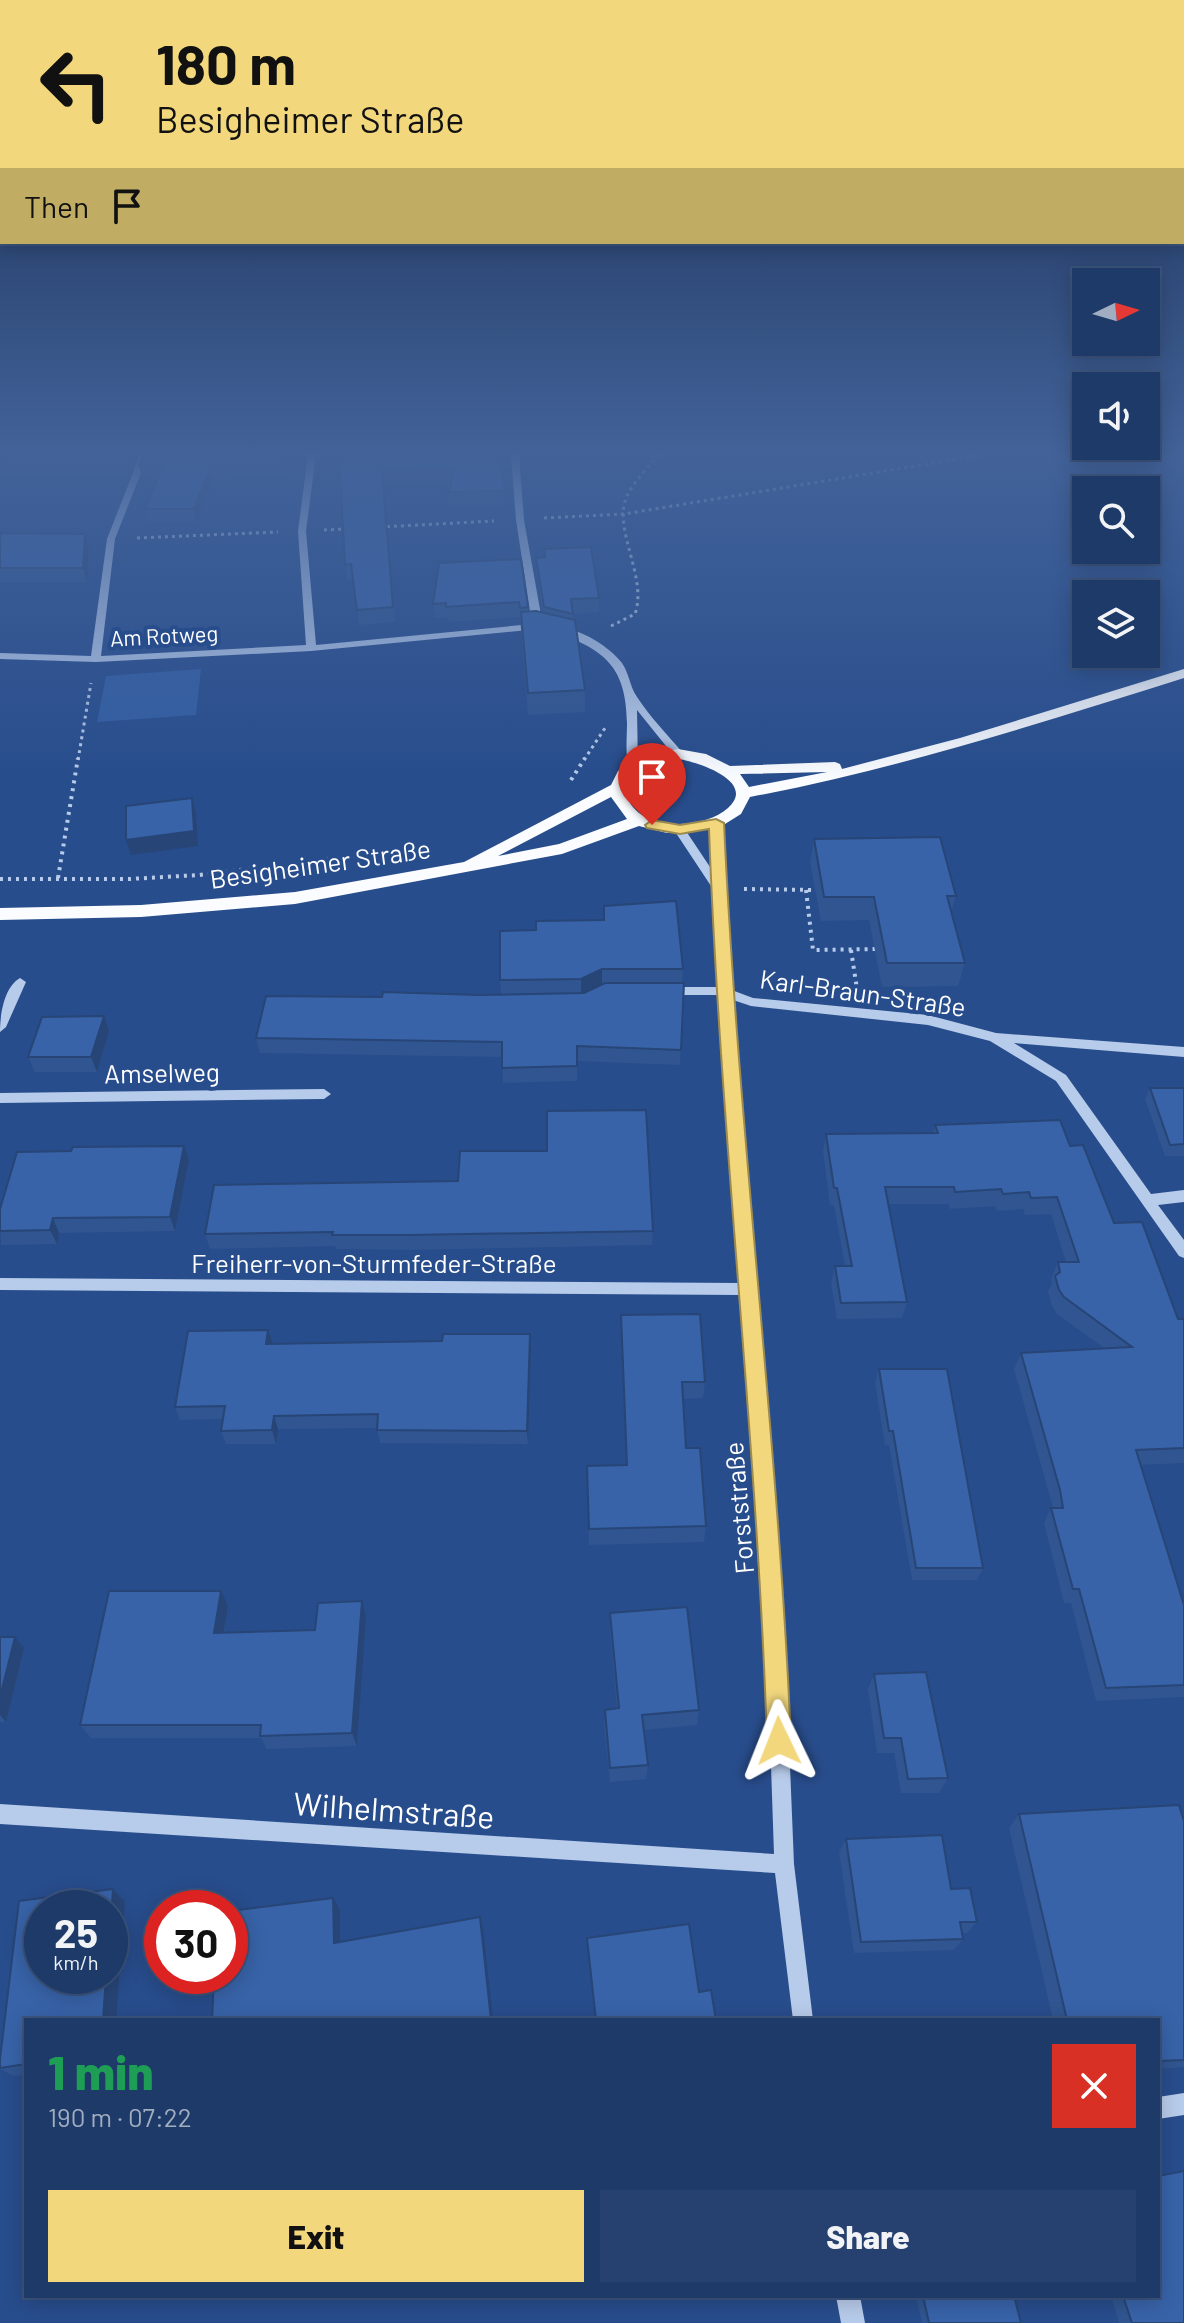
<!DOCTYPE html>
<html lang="en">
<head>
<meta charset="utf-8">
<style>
  :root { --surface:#1e3a69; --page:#26416f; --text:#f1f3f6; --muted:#a1adc0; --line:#3c547d; --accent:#f2d77d }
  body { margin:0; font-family:Barlow,sans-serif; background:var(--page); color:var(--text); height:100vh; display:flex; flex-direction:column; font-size:30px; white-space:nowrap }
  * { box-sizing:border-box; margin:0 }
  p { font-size:26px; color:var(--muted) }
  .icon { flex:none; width:44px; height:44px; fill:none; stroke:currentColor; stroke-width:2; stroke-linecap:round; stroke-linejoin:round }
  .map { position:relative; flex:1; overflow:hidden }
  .side { position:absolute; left:24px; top:2018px; width:1136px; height:280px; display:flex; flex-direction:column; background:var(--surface); border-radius:0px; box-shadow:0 4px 20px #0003,0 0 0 2px var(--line) }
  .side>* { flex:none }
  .top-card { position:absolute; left:0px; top:0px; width:1184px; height:244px; box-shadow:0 4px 20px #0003,0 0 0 2px var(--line); background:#f2d77d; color:#111; overflow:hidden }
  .needle { width:52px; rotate:85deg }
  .fabs { position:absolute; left:1072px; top:268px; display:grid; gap:16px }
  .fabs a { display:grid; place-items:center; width:88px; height:88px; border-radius:0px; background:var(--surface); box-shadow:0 4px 20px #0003,0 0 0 2px var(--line); font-size:40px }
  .speed { position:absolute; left:24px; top:1890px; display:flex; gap:16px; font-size:40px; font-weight:700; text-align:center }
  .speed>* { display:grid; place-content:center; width:104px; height:104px; border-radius:50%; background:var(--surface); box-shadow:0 4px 20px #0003,0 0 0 2px var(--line); line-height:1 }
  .speed small { font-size:20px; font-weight:400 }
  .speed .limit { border:12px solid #d22; background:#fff; color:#111 }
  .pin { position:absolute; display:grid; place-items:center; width:68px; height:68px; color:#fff; margin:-82px -34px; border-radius:50% 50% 50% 0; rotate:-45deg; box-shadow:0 0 8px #0007 }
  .pin .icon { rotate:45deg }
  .me { position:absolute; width:88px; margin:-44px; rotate:358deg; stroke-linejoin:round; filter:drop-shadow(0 0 6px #0008) }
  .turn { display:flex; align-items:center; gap:28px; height:168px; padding:0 24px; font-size:36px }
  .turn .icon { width:104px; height:104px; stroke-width:2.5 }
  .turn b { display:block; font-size:56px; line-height:68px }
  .then { display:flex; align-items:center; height:76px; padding:0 24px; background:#0003; gap:16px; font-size:30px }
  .round { display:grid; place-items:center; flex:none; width:84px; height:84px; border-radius:0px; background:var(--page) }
  .summary { display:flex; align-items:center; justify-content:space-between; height:136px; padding:0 24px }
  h1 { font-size:48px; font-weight:800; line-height:60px; color:#1e9e55 }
  .button { display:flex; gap:16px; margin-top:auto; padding:16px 24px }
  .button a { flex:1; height:92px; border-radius:0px; background:var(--accent); color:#111; font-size:32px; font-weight:800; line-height:92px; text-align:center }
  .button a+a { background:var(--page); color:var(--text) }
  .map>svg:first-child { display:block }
  .green { fill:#325ea3 }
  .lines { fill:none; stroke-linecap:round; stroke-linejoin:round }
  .path-far1 { stroke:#b7cbea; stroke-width:3; stroke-dasharray:3 4; stroke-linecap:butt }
  .path { stroke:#b7cbea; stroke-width:4; stroke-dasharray:3 5; stroke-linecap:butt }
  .minor { fill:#b7cbea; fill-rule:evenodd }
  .major { fill:#fafcff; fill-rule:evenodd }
  .wall { fill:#305590 }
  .shaded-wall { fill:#274576 }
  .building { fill:#3863a8; stroke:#274576; stroke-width:2 }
  .route { fill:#f2d77d; stroke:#9d8c51; stroke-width:2 }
  .labels { text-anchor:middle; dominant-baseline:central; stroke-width:8; stroke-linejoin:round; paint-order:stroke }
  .far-street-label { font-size:22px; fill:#fff; stroke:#284d8c }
  .street-label { font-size:26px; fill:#fff; stroke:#284d8c }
  .near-street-label { font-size:32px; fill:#fff; stroke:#284d8c }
</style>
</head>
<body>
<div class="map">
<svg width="1184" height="2323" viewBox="0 0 1184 2323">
  <rect width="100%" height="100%" fill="#284d8c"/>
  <path class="green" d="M 201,669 L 196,715 L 97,722 L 106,676 Z"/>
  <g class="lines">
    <path class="path-far1" d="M 544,518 L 624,514 L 982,455
      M 380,527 L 494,521
      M 324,530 L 346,529
      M 137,538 L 278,532
      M 611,626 L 635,614 C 648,577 612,529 627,496 C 634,481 649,467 658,455
      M 78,760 L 91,683
      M 584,760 L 605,728"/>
    <path class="path" d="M 571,780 L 585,758
      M 58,878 L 78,758
      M 0,879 L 129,879 L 199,875 L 354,856
      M 744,889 L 815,890
      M 806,890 L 813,950 L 878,949
      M 851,950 L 857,989"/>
    <path class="minor" d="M 140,455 L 148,455 L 115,539 L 101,656 L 306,645 L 298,531 L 308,455 L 316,455 L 306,531 L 316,645 L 532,624 L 516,520 L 511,455 L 519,455 L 524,520 L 543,626 L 538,629 L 311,651 L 96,662 L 0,659 L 0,653 L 91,656 L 107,539 Z
      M 556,628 C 578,627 608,645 622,663 C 629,673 630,687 637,697 C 650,717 667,734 682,752 L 682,756 L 674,756 L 637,710 L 638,765 L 637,767 L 629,767 C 625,754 627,737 627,723 C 626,667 606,651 556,632 Z
      M 716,820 L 722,823 L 729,989 L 753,998 L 928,1015 L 996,1033 L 1184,1047 L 1184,1057 L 1014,1043 L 1066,1075 L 1151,1194 L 1184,1190 L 1184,1202 L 1158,1205 L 1184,1240 L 1184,1258 L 1179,1256 L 1056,1081 L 990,1041 L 928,1025 L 751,1006 L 730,999 L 784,1619 L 794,1864 L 813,2020 L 793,2020 L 775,1873 L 0,1824 L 0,1804 L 774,1854 L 766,1619 L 741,1295 L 0,1290 L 0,1278 L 740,1283 L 717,995 L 666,995 L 660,991 L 666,987 L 717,987 L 713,889 L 674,830 L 680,826 L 684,828 L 712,870 L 710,823 Z
      M 20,978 L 26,982 L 6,1027 L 0,1032 C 0,1015 4,987 20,978 Z
      M 324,1089 L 331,1094 L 324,1099 L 0,1103 L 0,1093 Z
      M 1184,2093 L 1184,2115 L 1158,2119 L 1158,2097 Z
      M 836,2296 L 860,2296 L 865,2323 L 841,2323 Z"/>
    <path class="major" d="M 1184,669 L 1184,678 C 1041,723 898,769 750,797 L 741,814 L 725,824 L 694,832 L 667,833 L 639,826 L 562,854 L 295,904 L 141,917 L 0,920 L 0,908 L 141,905 L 295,892 L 464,862 L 611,785 L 618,771 L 633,759 L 678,749 L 706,754 L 730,766 L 835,762 L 840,764 L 842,769 L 960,738 ZM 678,759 C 695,761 758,781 728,808 C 703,831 635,832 626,793 L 630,776 L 644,766 ZM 827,772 L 749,787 L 740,774 ZM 611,797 L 627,819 L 559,844 L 498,856 Z"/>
  </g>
  <path class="wall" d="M 137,455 L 128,478 L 6,478 L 2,465 Z
    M 291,455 L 288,477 L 212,479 L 196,522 L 148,522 L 145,509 L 158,478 L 142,478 L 139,466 Z
    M 339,455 L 501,455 L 505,505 L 450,506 L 449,492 L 451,484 L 383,485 L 395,622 L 359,625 L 353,579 L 347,579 L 345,565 Z
    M 0,533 L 89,549 L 87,582 L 0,582 Z
    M 544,549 L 599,598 L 599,612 L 573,614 L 585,690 L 585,712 L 528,715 L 520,617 L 448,622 L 447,617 L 435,618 L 433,604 L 439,563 L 528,607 L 528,612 L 543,613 L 536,572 L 536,558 L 544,557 Z
    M 814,839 L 956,896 L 951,913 L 965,963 L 958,986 L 882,987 L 869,920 L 821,921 L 810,862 Z
    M 604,906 L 683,969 L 682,983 L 684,983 L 680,1065 L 577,1061 L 577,1081 L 503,1083 L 502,1057 L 260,1053 L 256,1038 L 382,997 L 501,994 L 500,980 L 536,930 L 604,920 Z
    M 109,1031 L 97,1072 L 35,1072 L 28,1057 Z
    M 1150,1088 L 1184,1088 L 1184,1156 L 1165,1156 L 1145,1099 Z
    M 935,1125 L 1070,1146 L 1114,1223 L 1178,1319 L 1184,1319 L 1184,1463 L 1140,1465 L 1184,1605 L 1184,1697 L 1096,1701 L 1071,1603 L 1064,1603 L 1044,1523 L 1051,1508 L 1053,1508 L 1052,1504 L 1014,1369 L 1021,1353 L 1104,1348 L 1057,1314 L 1052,1306 L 1048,1292 L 1052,1283 L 1051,1279 L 1058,1262 L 1066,1262 L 1051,1214 L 1025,1215 L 1023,1209 L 997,1211 L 995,1206 L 950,1209 L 949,1204 L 888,1204 L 907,1302 L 902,1318 L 837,1319 L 831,1283 L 835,1266 L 845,1266 L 834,1205 L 830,1205 L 823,1151 L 826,1134 L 933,1133 Z
    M 184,1146 L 189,1160 L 175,1231 L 59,1233 L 57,1244 L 1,1245 L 0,1209 L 71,1151 Z
    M 214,1185 L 653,1231 L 652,1245 L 411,1250 L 336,1249 L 335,1246 L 210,1249 L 205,1234 Z
    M 621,1315 L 705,1382 L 703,1398 L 683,1399 L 686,1448 L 706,1526 L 704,1542 L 589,1545 L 587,1466 L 626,1465 L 621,1333 Z
    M 530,1334 L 531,1348 L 528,1444 L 380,1443 L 377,1428 L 278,1429 L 276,1444 L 226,1444 L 221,1431 L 223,1419 L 180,1420 L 175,1407 L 272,1344 L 442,1341 Z
    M 879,1369 L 983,1568 L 977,1580 L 912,1580 L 889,1445 L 885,1445 L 875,1383 Z
    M 362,1601 L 366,1616 L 357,1746 L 267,1749 L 261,1738 L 91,1738 L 80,1725 L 228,1606 L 224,1633 L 315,1630 Z
    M 610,1613 L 699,1710 L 697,1725 L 644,1730 L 648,1765 L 646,1779 L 610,1782 L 604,1725 L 605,1710 L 617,1709 L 610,1630 Z
    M 0,1637 L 24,1648 L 6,1722 L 0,1722 Z
    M 874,1674 L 948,1778 L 939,1793 L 901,1793 L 894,1753 L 877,1753 L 868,1689 Z
    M 1019,1814 L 1184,1821 L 1184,2067 L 1158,2069 L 1158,2020 L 1053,2020 L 1009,1828 Z
    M 846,1839 L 951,1889 L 977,1922 L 967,1933 L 962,1933 L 963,1939 L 954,1950 L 854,1953 L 839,1852 Z
    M 113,1889 L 125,1901 L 26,2020 L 26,2075 L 14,2076 L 0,2069 L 0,2059 Z
    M 587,1938 L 699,1992 L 716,2020 L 595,2020 Z
    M 916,2296 L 1014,2296 L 1021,2323 L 922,2323 Z
    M 1111,2296 L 1158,2296 L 1184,2323 L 1119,2323 Z"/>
  <path class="shaded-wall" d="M 129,455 L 137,455 L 128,478 L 125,466 Z
    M 287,455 L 291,455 L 288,477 L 286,465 Z
    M 210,467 L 212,479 L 196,522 L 194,509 Z
    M 85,534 L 89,549 L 87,582 L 83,568 Z
    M 192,798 L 196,813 L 198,846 L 131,855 L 126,840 Z
    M 602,969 L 602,984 L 581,994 L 581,979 Z
    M 104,1016 L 109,1031 L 97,1072 L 91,1057 Z
    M 184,1146 L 189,1160 L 175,1231 L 170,1217 Z
    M 53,1218 L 59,1233 L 57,1244 L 50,1230 Z
    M 268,1330 L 273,1344 L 266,1344 Z
    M 530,1334 L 531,1348 L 528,1444 L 527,1431 Z
    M 274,1416 L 278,1429 L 276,1444 L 272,1430 Z
    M 221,1591 L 228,1606 L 221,1648 L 214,1633 Z
    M 362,1601 L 366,1616 L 357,1746 L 352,1733 Z
    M 15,1637 L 24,1648 L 6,1722 L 0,1715 L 0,1697 Z
    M 113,1889 L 125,1901 L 116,2020 L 103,2020 L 106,1976 L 110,1976 L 110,1930 Z
    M 333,1898 L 340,1910 L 340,1954 L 334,1943 Z
    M 480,1917 L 483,1929 L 493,2020 L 491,2020 Z"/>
  <path class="building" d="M 9,455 L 129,455 L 125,466 L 2,465 Z
    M 143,455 L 287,455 L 286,465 L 210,467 L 194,509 L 145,509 L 163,466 L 139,466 Z
    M 339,455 L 501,455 L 505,491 L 449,492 L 453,470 L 382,471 L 393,607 L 357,610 L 351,564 L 345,565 Z
    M 0,533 L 85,534 L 83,568 L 0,568 Z
    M 591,547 L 599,598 L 571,599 L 573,614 L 544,607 L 536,558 L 545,557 L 544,549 Z
    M 521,559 L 528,607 L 520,608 L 519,602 L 446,607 L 446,603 L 433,604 L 439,563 Z
    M 536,611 L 575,620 L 585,690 L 528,693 L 521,612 Z
    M 192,798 L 194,831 L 126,840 L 126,806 Z
    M 940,837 L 956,896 L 947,896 L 965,963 L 887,963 L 874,897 L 824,897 L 814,839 Z
    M 676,901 L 683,969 L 602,969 L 581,979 L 500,980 L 500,931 L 536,930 L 536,921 L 604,920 L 604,906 Z
    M 605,983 L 684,983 L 681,1050 L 577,1046 L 577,1066 L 502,1068 L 502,1042 L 256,1038 L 266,996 L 382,997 L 383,992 L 479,995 L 584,993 Z
    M 104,1016 L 91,1057 L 28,1057 L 42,1017 Z
    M 1150,1088 L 1184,1088 L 1184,1144 L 1170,1145 Z
    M 646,1110 L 653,1231 L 409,1235 L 332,1235 L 333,1232 L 205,1234 L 214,1185 L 458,1181 L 460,1151 L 547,1151 L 547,1111 Z
    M 1060,1120 L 1070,1146 L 1083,1145 L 1114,1223 L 1142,1222 L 1178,1319 L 1184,1319 L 1184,1448 L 1136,1450 L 1184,1605 L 1184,1685 L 1106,1688 L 1079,1589 L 1073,1589 L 1051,1508 L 1063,1508 L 1060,1490 L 1021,1353 L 1132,1347 L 1064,1297 L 1059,1290 L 1055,1276 L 1060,1272 L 1058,1262 L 1079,1262 L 1057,1197 L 1031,1198 L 1029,1192 L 1003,1194 L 1001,1189 L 955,1192 L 954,1187 L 885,1187 L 907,1302 L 841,1303 L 835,1266 L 852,1266 L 837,1188 L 834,1188 L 826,1134 L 938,1133 L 935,1125 Z
    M 184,1146 L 170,1217 L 53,1218 L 50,1230 L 0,1231 L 0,1209 L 17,1152 L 71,1151 L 73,1147 Z
    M 700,1314 L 705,1382 L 682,1382 L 686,1448 L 700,1448 L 706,1526 L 589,1529 L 587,1466 L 627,1465 L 621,1315 Z
    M 268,1330 L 266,1344 L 442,1341 L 443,1334 L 530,1334 L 527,1431 L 377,1430 L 378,1414 L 274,1416 L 272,1430 L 221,1431 L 225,1406 L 175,1407 L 188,1331 Z
    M 879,1369 L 947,1369 L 983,1568 L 916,1568 L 893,1431 L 889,1431 Z
    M 109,1591 L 221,1591 L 214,1633 L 315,1630 L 318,1603 L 362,1601 L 352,1733 L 260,1736 L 261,1725 L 80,1725 Z
    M 687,1607 L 699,1710 L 642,1715 L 648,1765 L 610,1768 L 605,1710 L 619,1708 L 610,1613 Z
    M 0,1637 L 15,1637 L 0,1697 Z
    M 926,1672 L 948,1778 L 908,1779 L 901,1738 L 884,1738 L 874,1674 Z
    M 1179,1805 L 1184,1821 L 1184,2060 L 1158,2061 L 1158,2020 L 1067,2020 L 1019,1814 Z
    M 942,1835 L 951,1889 L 970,1888 L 977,1922 L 960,1922 L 963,1939 L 861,1942 L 846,1839 Z
    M 113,1889 L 110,1930 L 110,1908 L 42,1908 L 42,1976 L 106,1976 L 103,2020 L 26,2020 L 26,2064 L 0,2068 L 0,2059 L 19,1901 Z
    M 333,1898 L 334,1943 L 480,1917 L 491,2020 L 212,2020 L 214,1976 L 230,1976 L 230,1911 Z
    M 689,1924 L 699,1992 L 711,1990 L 716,2020 L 596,2020 L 587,1938 Z
    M 1184,2171 L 1184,2323 L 1132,2323 L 1123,2296 L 1158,2296 L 1158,2176 Z
    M 923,2296 L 1014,2296 L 1021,2323 L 929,2323 Z"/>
  <linearGradient id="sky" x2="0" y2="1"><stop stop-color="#162a4d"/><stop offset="0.58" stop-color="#426299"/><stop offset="1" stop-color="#426299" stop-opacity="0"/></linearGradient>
  <rect width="1184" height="781" fill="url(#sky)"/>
  <path class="route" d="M 716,819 L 724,823 C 738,1130 778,1435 791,1741 L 788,1750 L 779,1754 L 771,1750 L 767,1741 C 757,1437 720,1134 709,829 L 680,834 L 647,828 L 645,825 L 652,820 L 680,825 Z"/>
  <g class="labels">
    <g class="far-street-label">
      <text transform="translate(164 635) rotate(-3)">Am Rotweg</text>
    </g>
    <g class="street-label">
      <text transform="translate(320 863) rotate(-8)">Besigheimer Straße</text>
      <text transform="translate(863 992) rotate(8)">Karl-Braun-Straße</text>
      <text transform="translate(162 1072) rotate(-1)">Amselweg</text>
      <text x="374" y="1262">Freiherr-von-Sturmfeder-Straße</text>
      <text transform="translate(738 1508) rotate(-95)">Forststraße</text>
    </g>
    <g class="near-street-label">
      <text transform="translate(394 1809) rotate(4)">Wilhelmstraße</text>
    </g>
  </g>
</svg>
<div class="fabs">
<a><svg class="needle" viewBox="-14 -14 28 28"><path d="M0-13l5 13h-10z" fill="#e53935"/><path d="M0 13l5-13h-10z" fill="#a1adc0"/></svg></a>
<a><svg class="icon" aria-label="sound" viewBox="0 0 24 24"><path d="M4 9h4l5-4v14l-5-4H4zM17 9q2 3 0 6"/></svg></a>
<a><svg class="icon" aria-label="search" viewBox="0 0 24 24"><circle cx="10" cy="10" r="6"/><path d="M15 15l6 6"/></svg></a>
<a><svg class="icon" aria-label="layers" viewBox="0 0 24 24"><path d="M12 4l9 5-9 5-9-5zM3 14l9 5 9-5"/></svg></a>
</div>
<div class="speed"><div>25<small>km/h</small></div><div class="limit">30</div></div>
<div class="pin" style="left:652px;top:825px;background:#d93025"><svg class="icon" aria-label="arrive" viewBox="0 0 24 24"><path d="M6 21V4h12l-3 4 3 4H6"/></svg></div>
<svg class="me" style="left:779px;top:1741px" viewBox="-20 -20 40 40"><path d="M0-17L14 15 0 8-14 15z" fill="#f2d77d" stroke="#fff" stroke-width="4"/></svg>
<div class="top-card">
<div class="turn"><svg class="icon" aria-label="left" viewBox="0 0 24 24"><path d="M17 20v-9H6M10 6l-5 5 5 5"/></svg><div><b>180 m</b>Besigheimer Straße</div></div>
<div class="then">Then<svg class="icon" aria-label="arrive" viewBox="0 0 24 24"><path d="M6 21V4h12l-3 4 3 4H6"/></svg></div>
</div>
<section class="side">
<div class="summary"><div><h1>1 min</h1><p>190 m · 07:22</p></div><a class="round" style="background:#d93025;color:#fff"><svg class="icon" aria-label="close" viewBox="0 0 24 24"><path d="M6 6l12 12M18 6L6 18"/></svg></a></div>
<div class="button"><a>Exit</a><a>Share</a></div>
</section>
</div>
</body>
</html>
